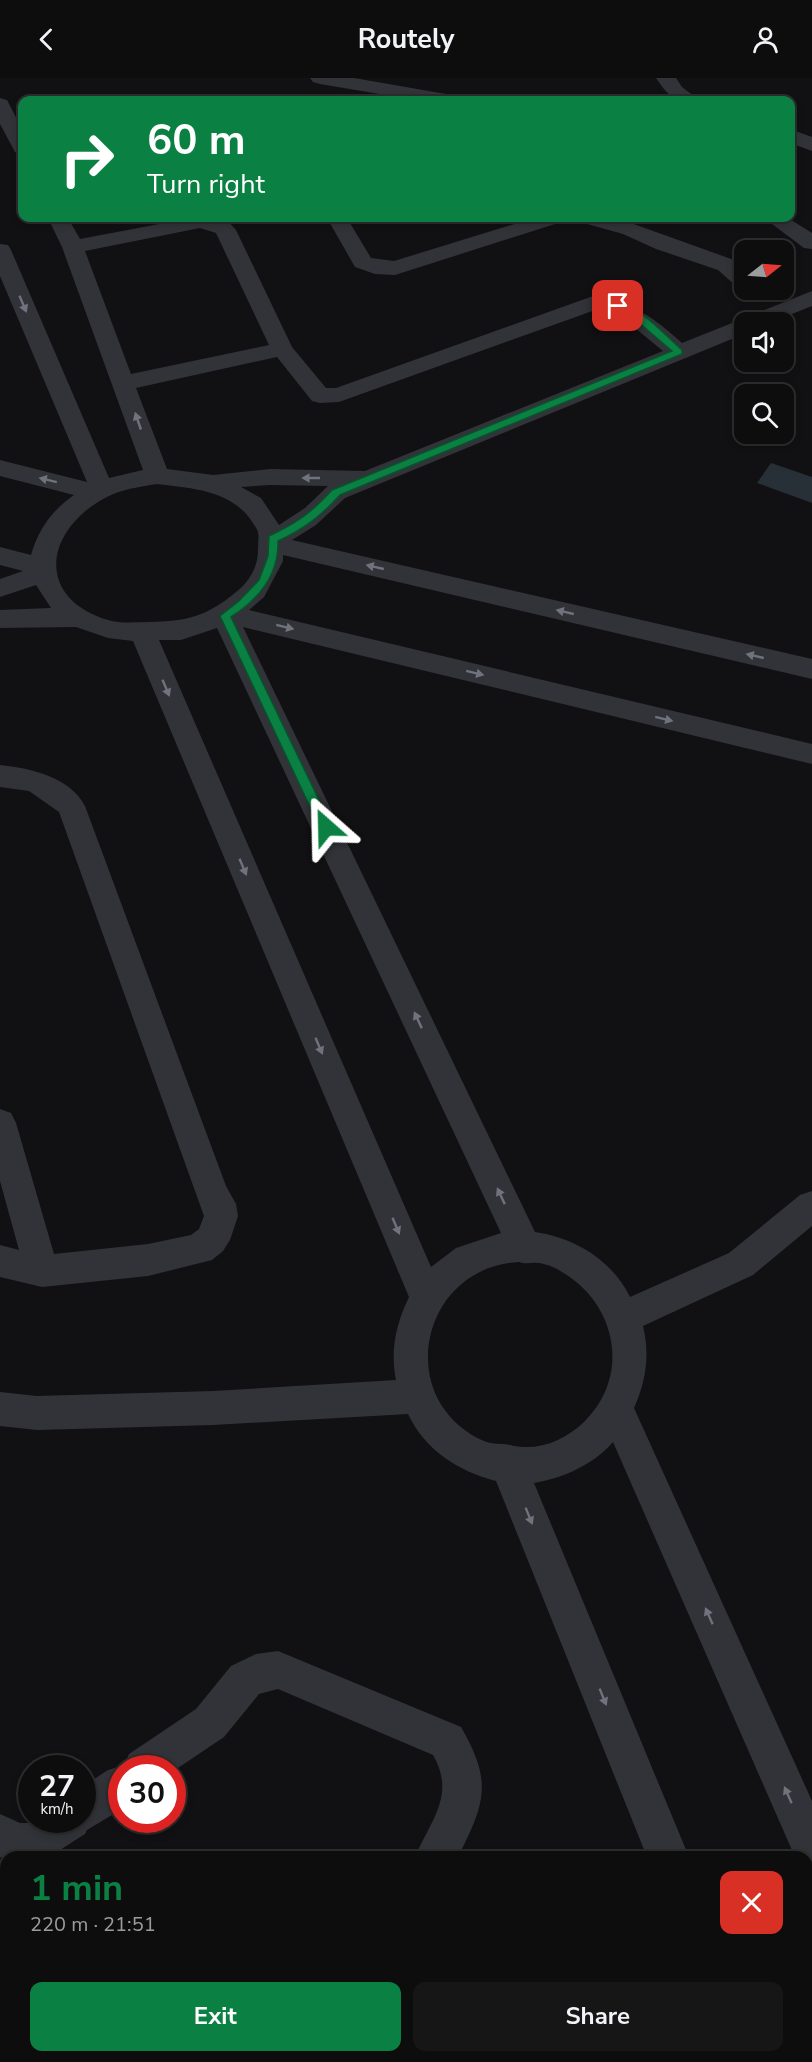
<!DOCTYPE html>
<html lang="en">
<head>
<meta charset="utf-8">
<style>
  :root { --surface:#0d0d0e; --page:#161617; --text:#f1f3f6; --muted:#9a9c9e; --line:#2d2d2e; --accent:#0b8043 }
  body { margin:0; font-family:"Nunito Sans",sans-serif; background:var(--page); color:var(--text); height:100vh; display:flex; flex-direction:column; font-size:22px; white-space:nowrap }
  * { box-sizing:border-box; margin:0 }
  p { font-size:20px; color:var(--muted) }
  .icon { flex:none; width:33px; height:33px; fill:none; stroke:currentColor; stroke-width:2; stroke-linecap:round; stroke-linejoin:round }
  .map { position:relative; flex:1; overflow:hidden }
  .panel { position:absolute; left:0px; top:1773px; width:813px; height:212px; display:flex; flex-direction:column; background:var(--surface); border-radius:18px 18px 0 0; box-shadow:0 3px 9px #0003,0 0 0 2px var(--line) }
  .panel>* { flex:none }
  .guide { position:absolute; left:18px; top:18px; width:777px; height:126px; border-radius:12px; box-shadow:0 3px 9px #0003,0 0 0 2px var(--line); background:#0b8043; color:#fff; overflow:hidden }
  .needle { width:39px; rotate:73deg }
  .fabs { position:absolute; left:734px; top:162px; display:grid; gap:12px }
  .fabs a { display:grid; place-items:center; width:60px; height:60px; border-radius:12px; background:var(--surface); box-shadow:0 3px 9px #0003,0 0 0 2px var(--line); font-size:30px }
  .speed { position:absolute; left:18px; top:1677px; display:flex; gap:12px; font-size:30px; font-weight:700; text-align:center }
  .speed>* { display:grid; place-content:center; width:78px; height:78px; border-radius:50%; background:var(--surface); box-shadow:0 3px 9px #0003,0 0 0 2px var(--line); line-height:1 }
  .speed small { font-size:15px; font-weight:400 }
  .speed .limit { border:9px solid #d22; background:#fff; color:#111 }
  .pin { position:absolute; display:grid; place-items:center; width:51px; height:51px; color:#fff; margin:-26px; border-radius:12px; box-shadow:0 3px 9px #0006 }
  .me { position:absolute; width:66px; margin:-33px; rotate:335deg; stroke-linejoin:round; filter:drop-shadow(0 0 4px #0008) }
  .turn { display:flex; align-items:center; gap:21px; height:126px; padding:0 30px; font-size:27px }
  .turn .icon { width:78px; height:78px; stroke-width:2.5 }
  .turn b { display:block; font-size:42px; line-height:51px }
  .round { display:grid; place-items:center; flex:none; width:63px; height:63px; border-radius:12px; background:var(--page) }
  .headline { display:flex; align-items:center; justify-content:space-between; height:102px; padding:0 30px }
  h1 { font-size:36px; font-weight:700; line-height:45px; color:var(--accent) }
  .action { display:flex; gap:12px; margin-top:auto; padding:12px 30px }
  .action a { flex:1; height:69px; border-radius:12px; background:var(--accent); color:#fff; font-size:24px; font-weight:700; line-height:69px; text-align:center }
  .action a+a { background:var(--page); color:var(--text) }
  header { display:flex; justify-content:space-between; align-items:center; height:78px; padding:0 30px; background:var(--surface); font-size:27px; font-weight:700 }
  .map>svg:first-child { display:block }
  .water { fill:#273037 }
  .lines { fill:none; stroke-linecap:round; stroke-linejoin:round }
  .street { fill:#323338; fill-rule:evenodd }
  .oneway { fill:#70737d }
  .route { fill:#0b8043; stroke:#07532c; stroke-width:1.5 }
</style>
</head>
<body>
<header><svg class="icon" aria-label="back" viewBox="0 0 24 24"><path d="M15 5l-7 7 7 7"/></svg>Routely<svg class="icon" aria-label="person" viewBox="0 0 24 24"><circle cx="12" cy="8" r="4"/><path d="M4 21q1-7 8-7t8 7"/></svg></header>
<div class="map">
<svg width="812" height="1984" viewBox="0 0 812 1984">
  <rect width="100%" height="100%" fill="#111113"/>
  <path class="water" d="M 771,385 L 812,399 L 812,425 L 757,405 Z"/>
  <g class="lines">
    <path class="street" d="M 310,0 L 354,0 L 446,16 L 453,18 L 456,22 L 415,22 L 320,6 L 313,4 Z
      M 656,0 L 676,0 L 682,9 L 699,22 C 674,24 670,20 656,0 Z
      M 0,20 L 7,22 L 22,51 L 22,76 L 15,74 L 0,46 Z
      M 790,51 L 812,59 L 812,73 L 790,65 Z
      M 48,140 L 68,140 L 80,161 L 191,140 L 227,142 L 236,152 L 292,269 L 326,310 L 336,310 L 596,217 C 635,226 653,239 682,265 L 812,213 L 812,228 L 772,244 L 744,244 L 744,256 L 345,420 L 316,447 L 292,462 L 812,581 L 812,601 L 283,477 L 283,483 L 264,519 L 249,532 L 812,666 L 812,686 L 243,549 L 535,1154 C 575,1160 612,1182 630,1219 L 729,1175 L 800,1117 L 812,1113 L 812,1148 L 753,1197 L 643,1248 C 650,1277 646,1303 634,1330 L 812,1723 L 812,1790 L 807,1788 L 807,1779 L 795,1779 L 613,1364 C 593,1387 563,1400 534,1405 L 689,1779 L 647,1779 L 496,1403 C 458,1393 425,1372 408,1336 L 213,1347 L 37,1352 L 0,1348 L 0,1314 L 37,1318 L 213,1313 L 396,1302 C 390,1272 396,1246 409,1219 L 133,563 L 108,560 L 76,549 L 0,550 L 0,532 L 51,530 L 36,507 L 0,519 L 0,501 L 23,493 L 0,487 L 0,469 L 31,477 C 38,452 52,432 74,417 L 0,398 L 0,382 L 87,404 L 0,198 L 0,166 L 8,167 L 11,172 L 109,400 L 143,392 L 62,169 ZM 200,150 L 216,155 L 269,267 L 131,296 L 85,173 ZM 598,231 L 624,241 L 663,273 L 365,393 L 270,391 L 213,397 L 167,391 L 136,310 L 277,279 L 312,323 L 320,325 L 339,324 ZM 157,406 C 190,410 230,412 251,442 C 253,446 257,450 258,454 C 259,459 258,466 258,472 C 258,489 249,504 236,514 C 206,539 187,543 149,544 C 135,544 121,546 108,542 C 35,520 44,453 105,420 C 121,411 139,409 157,406 ZM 270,407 L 328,408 L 305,430 L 279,447 L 261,420 L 241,409 ZM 217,550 L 501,1155 L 456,1170 L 431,1189 L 159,562 L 181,562 ZM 519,1184 C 525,1186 526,1185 532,1185 C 542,1184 554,1189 562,1194 C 617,1226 631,1298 584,1344 C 564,1363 537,1374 510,1367 C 502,1365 493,1367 484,1363 C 392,1322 420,1189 519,1184 Z
      M 327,140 L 347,140 L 371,180 L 394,183 L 534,140 L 557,140 L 559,142 L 555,146 L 395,197 L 375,196 L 355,189 Z
      M 576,140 L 617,140 L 734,182 L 744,192 L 744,210 L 736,208 L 718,192 L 656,171 L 623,156 L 580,144 Z
      M 764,140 L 788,140 L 812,155 L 812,171 L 804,170 Z
      M 0,687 C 30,690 70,699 85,728 L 226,1108 L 236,1126 L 238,1138 L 230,1162 L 223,1173 L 212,1182 L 148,1198 L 42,1209 L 0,1199 L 0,1167 L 19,1172 L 0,1103 L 0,1031 L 11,1035 L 16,1045 L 54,1176 L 148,1166 L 191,1157 L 199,1151 L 204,1138 L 59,734 L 29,713 L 0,709 Z
      M 278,1573 L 461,1649 C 493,1704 485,1725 458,1779 L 415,1779 C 431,1742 456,1717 433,1677 L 278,1611 L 259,1616 L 224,1659 L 172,1694 L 172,1690 L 122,1690 L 122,1731 L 87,1752 L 85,1756 L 49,1779 L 6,1779 L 6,1781 L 0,1779 L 0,1736 L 20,1745 L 29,1745 L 37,1742 L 82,1742 L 82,1709 L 108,1692 L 124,1687 L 129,1676 L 196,1631 L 231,1588 L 256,1576 Z
      M 6,1943 L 6,1978 L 23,1978 L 21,1984 L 0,1984 L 0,1946 Z
      M 312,1978 L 357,1978 L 354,1984 L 310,1984 Z
      M 728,1978 L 772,1978 L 774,1984 L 730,1984 Z"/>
  </g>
  <defs><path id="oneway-solid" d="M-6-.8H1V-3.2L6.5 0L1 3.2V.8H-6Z" transform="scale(1.5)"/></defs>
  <g class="oneway">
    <use href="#oneway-solid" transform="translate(23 226) rotate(67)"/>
    <use href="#oneway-solid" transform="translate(138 343) rotate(-109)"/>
    <use href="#oneway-solid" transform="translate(311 400) rotate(-180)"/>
    <use href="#oneway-solid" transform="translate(48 402) rotate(-166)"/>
    <use href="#oneway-solid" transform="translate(375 489) rotate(-167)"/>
    <use href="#oneway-solid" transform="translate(565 534) rotate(-167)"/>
    <use href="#oneway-solid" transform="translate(285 549) rotate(14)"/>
    <use href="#oneway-solid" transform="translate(755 578) rotate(-167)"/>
    <use href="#oneway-solid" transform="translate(475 595) rotate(14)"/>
    <use href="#oneway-solid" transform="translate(166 610) rotate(67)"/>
    <use href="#oneway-solid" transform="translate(664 641) rotate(14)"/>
    <use href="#oneway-solid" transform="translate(243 789) rotate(67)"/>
    <use href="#oneway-solid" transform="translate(418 942) rotate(-115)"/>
    <use href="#oneway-solid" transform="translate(319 968) rotate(67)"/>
    <use href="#oneway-solid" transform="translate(501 1118) rotate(-115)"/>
    <use href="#oneway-solid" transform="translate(396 1148) rotate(67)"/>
    <use href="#oneway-solid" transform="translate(529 1438) rotate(68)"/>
    <use href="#oneway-solid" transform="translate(709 1538) rotate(-114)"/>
    <use href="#oneway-solid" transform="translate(603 1619) rotate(68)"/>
    <use href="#oneway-solid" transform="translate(788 1717) rotate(-114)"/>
  </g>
  <path class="route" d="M 615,225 C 635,223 667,259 682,272 L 682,276 L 340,417 C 321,438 304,451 278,463 C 279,497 259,521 231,539 L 332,749 L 326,754 L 321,752 L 220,538 L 239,523 L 259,502 L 268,478 L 269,458 C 297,445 311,435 332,412 L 672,273 L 631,238 L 615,230 Z"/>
</svg>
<div class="fabs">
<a><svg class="needle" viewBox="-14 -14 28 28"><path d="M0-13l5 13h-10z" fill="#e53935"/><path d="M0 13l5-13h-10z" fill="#9a9c9e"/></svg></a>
<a><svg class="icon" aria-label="sound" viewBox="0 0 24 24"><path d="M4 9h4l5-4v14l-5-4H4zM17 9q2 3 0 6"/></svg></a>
<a><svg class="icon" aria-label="search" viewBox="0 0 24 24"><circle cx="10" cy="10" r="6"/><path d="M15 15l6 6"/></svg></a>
</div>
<div class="speed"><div>27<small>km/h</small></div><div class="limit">30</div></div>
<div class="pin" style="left:618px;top:228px;background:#d93025"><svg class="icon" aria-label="arrive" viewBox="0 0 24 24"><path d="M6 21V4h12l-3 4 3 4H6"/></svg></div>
<svg class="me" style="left:326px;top:749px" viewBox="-20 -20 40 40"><path d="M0-17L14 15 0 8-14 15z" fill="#0b8043" stroke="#fff" stroke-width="4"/></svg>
<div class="guide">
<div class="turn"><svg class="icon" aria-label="right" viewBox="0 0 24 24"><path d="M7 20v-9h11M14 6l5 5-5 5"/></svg><div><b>60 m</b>Turn right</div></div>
</div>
<section class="panel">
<div class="headline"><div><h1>1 min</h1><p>220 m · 21:51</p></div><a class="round" style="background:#d93025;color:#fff"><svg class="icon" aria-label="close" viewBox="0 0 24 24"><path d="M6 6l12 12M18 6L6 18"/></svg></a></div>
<div class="action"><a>Exit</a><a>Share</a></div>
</section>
</div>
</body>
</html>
